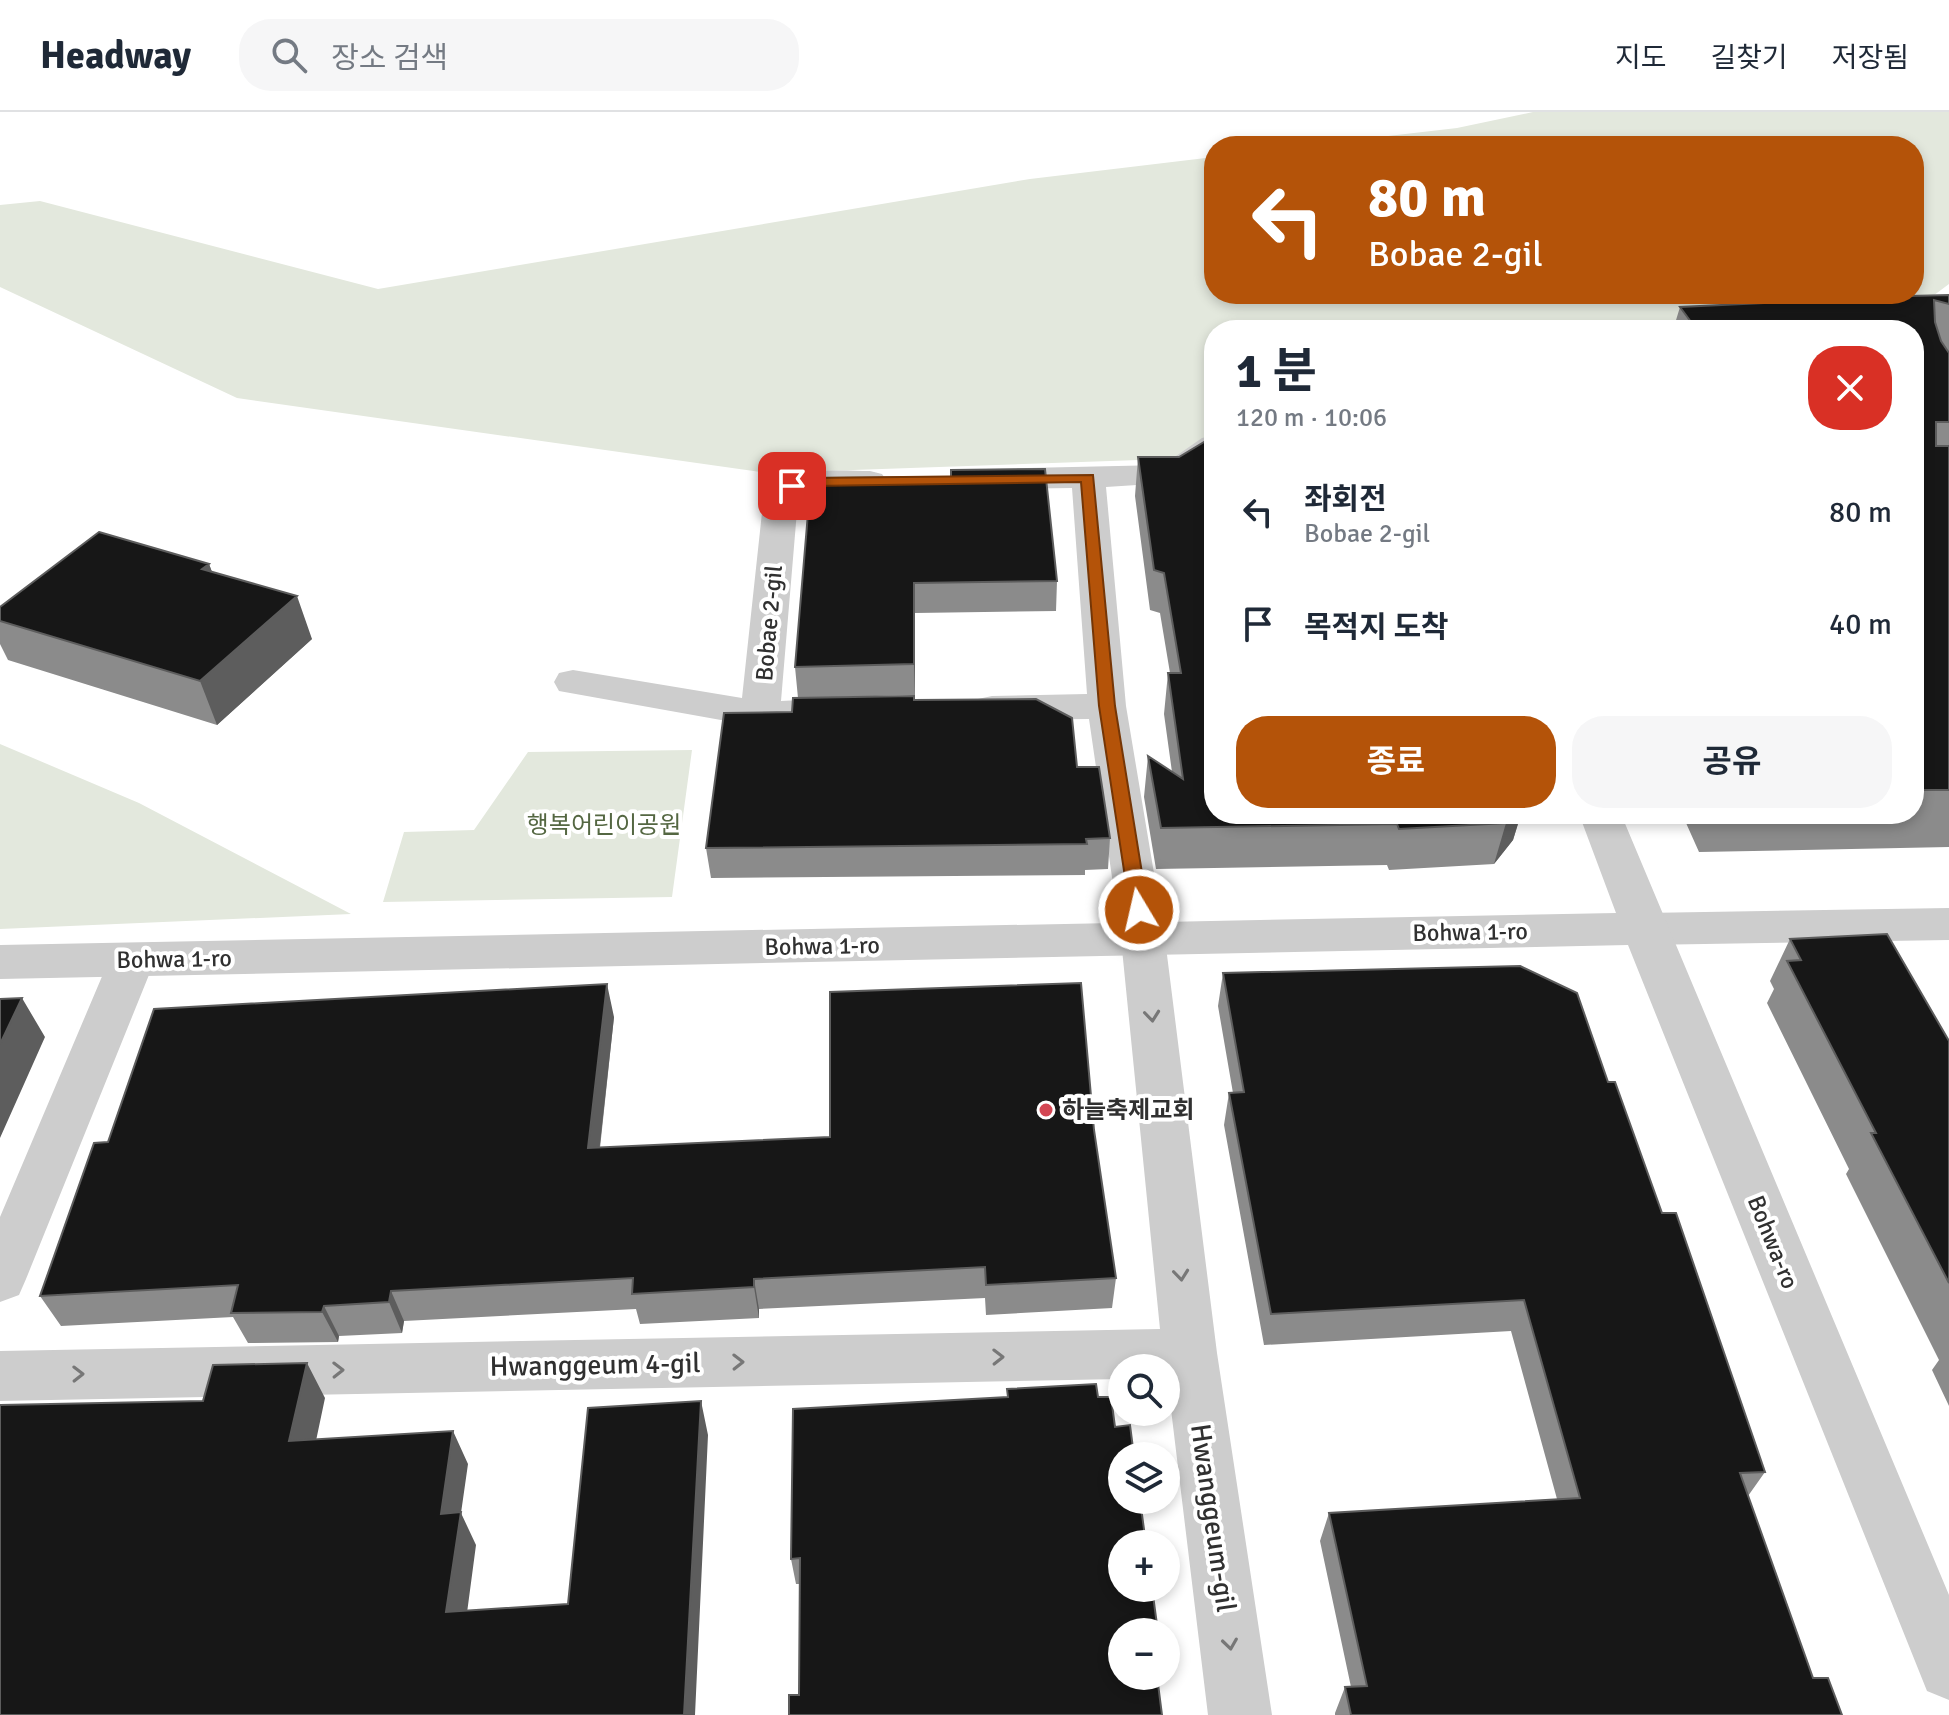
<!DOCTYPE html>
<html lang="ko">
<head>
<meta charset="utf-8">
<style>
  :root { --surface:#fff; --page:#f6f6f7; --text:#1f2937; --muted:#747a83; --line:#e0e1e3; --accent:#b45309 }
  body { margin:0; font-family:Signika,"Noto Sans KR",sans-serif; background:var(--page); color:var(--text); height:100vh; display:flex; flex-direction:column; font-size:30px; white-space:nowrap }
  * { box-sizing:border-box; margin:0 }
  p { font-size:26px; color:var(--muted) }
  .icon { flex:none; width:44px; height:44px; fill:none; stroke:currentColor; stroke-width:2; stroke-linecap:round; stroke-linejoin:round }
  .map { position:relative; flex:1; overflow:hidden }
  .drawer { position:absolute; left:1204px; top:208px; width:720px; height:504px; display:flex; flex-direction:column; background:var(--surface); border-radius:32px; box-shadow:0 4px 12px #0003 }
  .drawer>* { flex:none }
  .top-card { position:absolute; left:1204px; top:24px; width:720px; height:168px; border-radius:32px; box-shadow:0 4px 12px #0003; background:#b45309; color:#fff; overflow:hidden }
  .buttons { position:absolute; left:1108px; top:1242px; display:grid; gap:16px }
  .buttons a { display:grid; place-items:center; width:72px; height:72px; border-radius:50%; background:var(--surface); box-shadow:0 4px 12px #0003; font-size:40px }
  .pin { position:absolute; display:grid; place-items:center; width:68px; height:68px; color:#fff; margin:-34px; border-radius:16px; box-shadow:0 4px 12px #0006 }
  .me { position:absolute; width:88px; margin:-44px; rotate:351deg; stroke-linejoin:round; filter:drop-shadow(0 0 6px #0008) }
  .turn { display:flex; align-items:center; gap:28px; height:168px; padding:0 32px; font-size:36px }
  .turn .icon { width:104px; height:104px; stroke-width:2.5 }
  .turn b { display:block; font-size:56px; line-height:68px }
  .round { display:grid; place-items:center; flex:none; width:84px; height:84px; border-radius:32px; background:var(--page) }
  .summary { display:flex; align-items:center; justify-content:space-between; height:136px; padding:0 32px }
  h1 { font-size:48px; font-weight:700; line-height:60px }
  .action { display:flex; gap:16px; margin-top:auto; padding:16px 32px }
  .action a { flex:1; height:92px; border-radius:32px; background:var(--accent); color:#fff; font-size:32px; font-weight:700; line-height:92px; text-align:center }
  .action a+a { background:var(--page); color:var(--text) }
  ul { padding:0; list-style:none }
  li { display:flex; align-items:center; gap:24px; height:112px; padding:0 32px }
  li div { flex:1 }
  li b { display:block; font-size:30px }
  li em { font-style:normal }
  header { display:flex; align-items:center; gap:48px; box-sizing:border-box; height:112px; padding:0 40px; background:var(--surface); border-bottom:2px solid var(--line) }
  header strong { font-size:38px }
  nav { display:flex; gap:44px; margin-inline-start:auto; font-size:28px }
  .search { width:560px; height:72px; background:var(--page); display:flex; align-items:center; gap:20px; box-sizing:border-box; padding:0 28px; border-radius:32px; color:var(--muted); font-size:30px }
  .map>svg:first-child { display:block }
  .green { fill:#e3e8dd }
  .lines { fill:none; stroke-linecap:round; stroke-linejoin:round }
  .minor { fill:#cdcdcd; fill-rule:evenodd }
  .tertiary { fill:#cdcdcd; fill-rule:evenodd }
  .wall { fill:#8b8b8b }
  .shaded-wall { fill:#5d5d5d }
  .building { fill:#171717; stroke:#5d5d5d; stroke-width:2 }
  .oneway { stroke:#777 }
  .route { fill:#b45309; stroke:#753606; stroke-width:2 }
  .poi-dot { fill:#d34653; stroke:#fff; stroke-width:3 }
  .labels { text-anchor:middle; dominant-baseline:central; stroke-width:8; stroke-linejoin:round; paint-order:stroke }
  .street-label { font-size:24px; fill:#303030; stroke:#fff }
  .park-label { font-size:24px; fill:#546742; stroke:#fff }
  .poi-label { font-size:24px; font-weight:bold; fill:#303030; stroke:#fff; text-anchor:start }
  .near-street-label { font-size:28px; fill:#303030; stroke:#fff }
</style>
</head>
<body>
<header>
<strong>Headway</strong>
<div class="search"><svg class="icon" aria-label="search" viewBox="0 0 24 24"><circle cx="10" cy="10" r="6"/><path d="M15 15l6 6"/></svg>장소 검색</div>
<nav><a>지도</a><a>길찾기</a><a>저장됨</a></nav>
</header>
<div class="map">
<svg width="1949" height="1603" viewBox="0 0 1949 1603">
  <rect width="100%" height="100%" fill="#fff"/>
  <path class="green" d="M 1533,0 L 1949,0 L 1949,172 L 1902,207 L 1470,218 L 1214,218 L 1214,328 L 1197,346 L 767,361 L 237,286 L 0,175 L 0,93 L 40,89 L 378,177 L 1030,67 L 1214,45 L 1214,182 L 1914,182 L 1914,34 L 1302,34 L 1457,16 Z
    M 0,632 L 139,691 L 351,802 L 0,817 Z
    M 692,638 L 672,785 L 383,790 L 404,720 L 474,718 L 528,640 Z"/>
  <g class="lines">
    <path class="minor" d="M 1214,323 L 1214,348 L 1183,370 L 1106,375 L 1126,594 L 1165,827 L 1217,1241 L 1272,1603 L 1208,1603 L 1166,1256 L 1122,1256 L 1122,1267 L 0,1289 L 0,1239 L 1160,1217 L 1121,827 L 1089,607 L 992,608 L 978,605 L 972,596 L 978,587 L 992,584 L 1087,582 L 1072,376 L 986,377 L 974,374 L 969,367 L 974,360 L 986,357 L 1163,353 L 1202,326 Z
      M 870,359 L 882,362 L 887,369 L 882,376 L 812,381 L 798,387 L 781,589 L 819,587 L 833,591 L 839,600 L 833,609 L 760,615 L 559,579 L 554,570 L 559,561 L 573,558 L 742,586 L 764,382 C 784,353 839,359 870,359 Z
      M 1949,796 L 1949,828 L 1644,833 L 1628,828 L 1622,817 L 1628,806 L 1644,801 Z
      M 132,831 L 148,836 L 155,848 L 26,1167 L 19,1183 L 0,1190 L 0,1105 L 109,848 L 116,836 Z"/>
    <path class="tertiary" d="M 1579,702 L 1621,702 L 1949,1483 L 1949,1588 L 1927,1579 L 1628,833 L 0,867 L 0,833 L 1616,801 Z"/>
  </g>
  <path class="wall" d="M 1949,183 L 1949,735 L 1699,740 L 1682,702 L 1914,702 L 1914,218 L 1673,218 L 1680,195 Z
    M 1138,345 L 1179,345 L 1214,702 L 1521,702 L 1513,728 L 1494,752 L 1389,758 L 1387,753 L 1156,757 L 1144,685 L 1148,644 L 1172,660 L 1164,602 L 1168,561 L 1170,561 L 1160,501 L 1150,498 L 1135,384 Z
    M 811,366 L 1057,469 L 1056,499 L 915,501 L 915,583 L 798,586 L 795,555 Z
    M 209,452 L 212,460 L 312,527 L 217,613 L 8,548 L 0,532 L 0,495 Z
    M 914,588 L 1077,655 L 1110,726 L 1108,757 L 1085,758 L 1085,763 L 711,766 L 706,736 L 792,600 Z
    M 1790,827 L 1949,929 L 1949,1294 L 1932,1258 L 1939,1248 L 1846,1062 L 1849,1057 L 1767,891 L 1774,877 L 1770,869 Z
    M 1223,861 L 1608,970 L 1662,1101 L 1765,1360 L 1748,1384 L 1813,1566 L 1842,1603 L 1335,1603 L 1335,1601 L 1345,1575 L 1351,1575 L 1320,1429 L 1329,1401 L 1557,1387 L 1511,1219 L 1264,1233 L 1224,1013 L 1229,981 L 1233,981 L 1218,894 Z
    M 614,905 L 600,1036 L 1094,1018 L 1116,1166 L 1112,1196 L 986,1203 L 985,1186 L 759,1197 L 759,1206 L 640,1212 L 636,1197 L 404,1209 L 402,1221 L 339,1224 L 338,1230 L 248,1231 L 233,1205 L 61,1214 L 40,1184 L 108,1030 Z
    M 1007,1277 L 1122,1520 L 799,1583 L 800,1472 L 796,1472 L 791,1447 L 1007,1285 Z"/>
  <path class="shaded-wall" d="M 209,452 L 225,495 L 202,457 Z
    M 914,471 L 915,501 L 915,583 L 914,552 Z
    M 297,484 L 312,527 L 217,613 L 200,569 Z
    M 1514,702 L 1521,702 L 1513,728 L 1494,752 L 1506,711 Z
    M 607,872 L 614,905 L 596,1068 L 588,1036 Z
    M 22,886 L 45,925 L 0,1026 L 0,932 Z
    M 754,1167 L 759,1197 L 759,1206 L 754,1175 Z
    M 391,1179 L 404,1209 L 402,1221 L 389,1190 Z
    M 324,1194 L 339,1224 L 338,1230 L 322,1200 Z
    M 307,1251 L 325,1286 L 309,1362 L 289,1329 Z
    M 701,1289 L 708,1323 L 695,1603 L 684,1603 Z
    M 453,1319 L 468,1352 L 461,1401 L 476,1433 L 463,1531 L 446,1500 L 441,1402 Z"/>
  <path class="building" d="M 1949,183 L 1949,192 L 1934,188 L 1935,210 L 1941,229 L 1949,241 L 1949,310 L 1936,310 L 1936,334 L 1949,334 L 1949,678 L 1914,678 L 1914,218 L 1697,218 L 1680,195 L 1909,184 Z
    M 1503,215 L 1505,218 L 1423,218 Z
    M 1214,324 L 1214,702 L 1514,702 L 1506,711 L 1399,717 L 1397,712 L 1161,716 L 1148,644 L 1183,667 L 1168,561 L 1181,561 L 1164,461 L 1154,458 L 1138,345 L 1179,345 Z
    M 1045,357 L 1057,469 L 914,471 L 914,552 L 795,555 L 811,366 L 951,365 L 951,358 Z
    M 99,420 L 209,452 L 202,457 L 297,484 L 200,569 L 0,509 L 0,495 Z
    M 914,584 L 914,588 L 1036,587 L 1072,606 L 1077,655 L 1099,655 L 1110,726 L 1086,727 L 1087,732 L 706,736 L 724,601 L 792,600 L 793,586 Z
    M 1887,822 L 1949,929 L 1949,1171 L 1871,1021 L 1876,1021 L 1787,849 L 1801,848 L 1790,827 Z
    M 1520,854 L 1577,881 L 1608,970 L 1615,970 L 1662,1101 L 1676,1101 L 1765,1360 L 1740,1361 L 1813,1566 L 1828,1566 L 1842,1603 L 1351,1603 L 1345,1575 L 1367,1574 L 1329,1401 L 1580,1386 L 1524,1188 L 1271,1202 L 1229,981 L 1244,980 L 1223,861 Z
    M 1081,871 L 1094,1018 L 1116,1166 L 986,1173 L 985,1155 L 754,1167 L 754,1175 L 632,1182 L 633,1166 L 391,1179 L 389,1190 L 324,1194 L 322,1200 L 231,1201 L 238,1173 L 40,1184 L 94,1031 L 108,1030 L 154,897 L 607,872 L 588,1036 L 830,1025 L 830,880 Z
    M 22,886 L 0,932 L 0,887 Z
    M 307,1251 L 289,1329 L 453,1319 L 441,1402 L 461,1400 L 446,1500 L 568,1492 L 588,1296 L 701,1289 L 684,1603 L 0,1603 L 0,1293 L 203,1289 L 213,1253 Z
    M 1096,1272 L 1098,1285 L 1111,1285 L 1115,1315 L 1130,1313 L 1134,1344 L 1122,1344 L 1122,1388 L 1140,1388 L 1146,1432 L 1122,1432 L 1122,1476 L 1152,1476 L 1158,1520 L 1122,1520 L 1122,1564 L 1157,1564 L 1162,1603 L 789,1603 L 789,1583 L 799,1583 L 800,1446 L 791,1447 L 793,1297 L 1008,1285 L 1007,1277 Z"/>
  <defs><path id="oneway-chevron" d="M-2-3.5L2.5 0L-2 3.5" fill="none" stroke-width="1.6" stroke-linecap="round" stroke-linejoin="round" transform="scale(2)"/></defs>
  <g class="oneway">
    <use href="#oneway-chevron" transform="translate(1152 904) rotate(84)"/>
    <use href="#oneway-chevron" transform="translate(1181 1163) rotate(84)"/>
    <use href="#oneway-chevron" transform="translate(998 1245) rotate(-1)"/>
    <use href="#oneway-chevron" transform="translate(738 1250) rotate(-1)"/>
    <use href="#oneway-chevron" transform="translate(338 1258) rotate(-1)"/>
    <use href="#oneway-chevron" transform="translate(78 1262) rotate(-1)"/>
    <use href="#oneway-chevron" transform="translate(1230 1532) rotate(82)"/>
  </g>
  <path class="route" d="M 1093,363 L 1115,594 L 1148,798 L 1139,804 L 1130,798 L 1099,594 L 1081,370 L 811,374 L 792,378 L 785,374 L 811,366 Z"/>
  <circle class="poi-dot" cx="1046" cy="998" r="8"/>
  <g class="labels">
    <g class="street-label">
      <text transform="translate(769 511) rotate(-85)">Bobae 2-gil</text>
      <text transform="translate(1470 820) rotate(-1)">Bohwa 1-ro</text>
      <text transform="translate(822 834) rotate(-1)">Bohwa 1-ro</text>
      <text transform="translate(174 847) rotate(-1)">Bohwa 1-ro</text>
      <text transform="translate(1773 1130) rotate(68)">Bohwa-ro</text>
    </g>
    <g class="park-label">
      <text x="604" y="713">행복어린이공원</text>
    </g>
    <g class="poi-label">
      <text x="1062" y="998">하늘축제교회</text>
    </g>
    <g class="near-street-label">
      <text transform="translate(595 1253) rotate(-1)">Hwanggeum 4-gil</text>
      <text transform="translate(1213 1406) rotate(82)">Hwanggeum-gil</text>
    </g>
  </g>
</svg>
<div class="buttons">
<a><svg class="icon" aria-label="search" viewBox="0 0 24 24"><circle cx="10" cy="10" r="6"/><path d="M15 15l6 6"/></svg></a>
<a><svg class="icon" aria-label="layers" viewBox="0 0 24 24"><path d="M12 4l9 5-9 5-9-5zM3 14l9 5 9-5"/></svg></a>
<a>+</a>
<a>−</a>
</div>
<div class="pin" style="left:792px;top:374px;background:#d93025"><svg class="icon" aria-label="arrive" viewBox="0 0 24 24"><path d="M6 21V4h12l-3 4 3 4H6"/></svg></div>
<svg class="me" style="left:1139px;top:798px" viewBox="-20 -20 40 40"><circle r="17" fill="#b45309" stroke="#fff" stroke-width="3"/><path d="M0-11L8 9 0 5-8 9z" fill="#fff"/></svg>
<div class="top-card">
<div class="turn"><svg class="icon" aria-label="left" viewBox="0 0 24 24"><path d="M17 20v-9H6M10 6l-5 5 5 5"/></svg><div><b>80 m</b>Bobae 2-gil</div></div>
</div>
<section class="drawer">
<div class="summary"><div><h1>1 분</h1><p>120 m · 10:06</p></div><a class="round" style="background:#d93025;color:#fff"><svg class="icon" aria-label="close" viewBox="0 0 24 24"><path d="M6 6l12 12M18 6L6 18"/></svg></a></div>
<ul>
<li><svg class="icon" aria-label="left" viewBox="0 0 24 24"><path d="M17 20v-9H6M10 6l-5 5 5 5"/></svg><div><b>좌회전</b><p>Bobae 2-gil</p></div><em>80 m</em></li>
<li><svg class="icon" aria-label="arrive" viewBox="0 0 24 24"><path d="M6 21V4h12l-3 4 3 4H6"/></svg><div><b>목적지 도착</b></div><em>40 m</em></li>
</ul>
<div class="action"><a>종료</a><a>공유</a></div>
</section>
</div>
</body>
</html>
